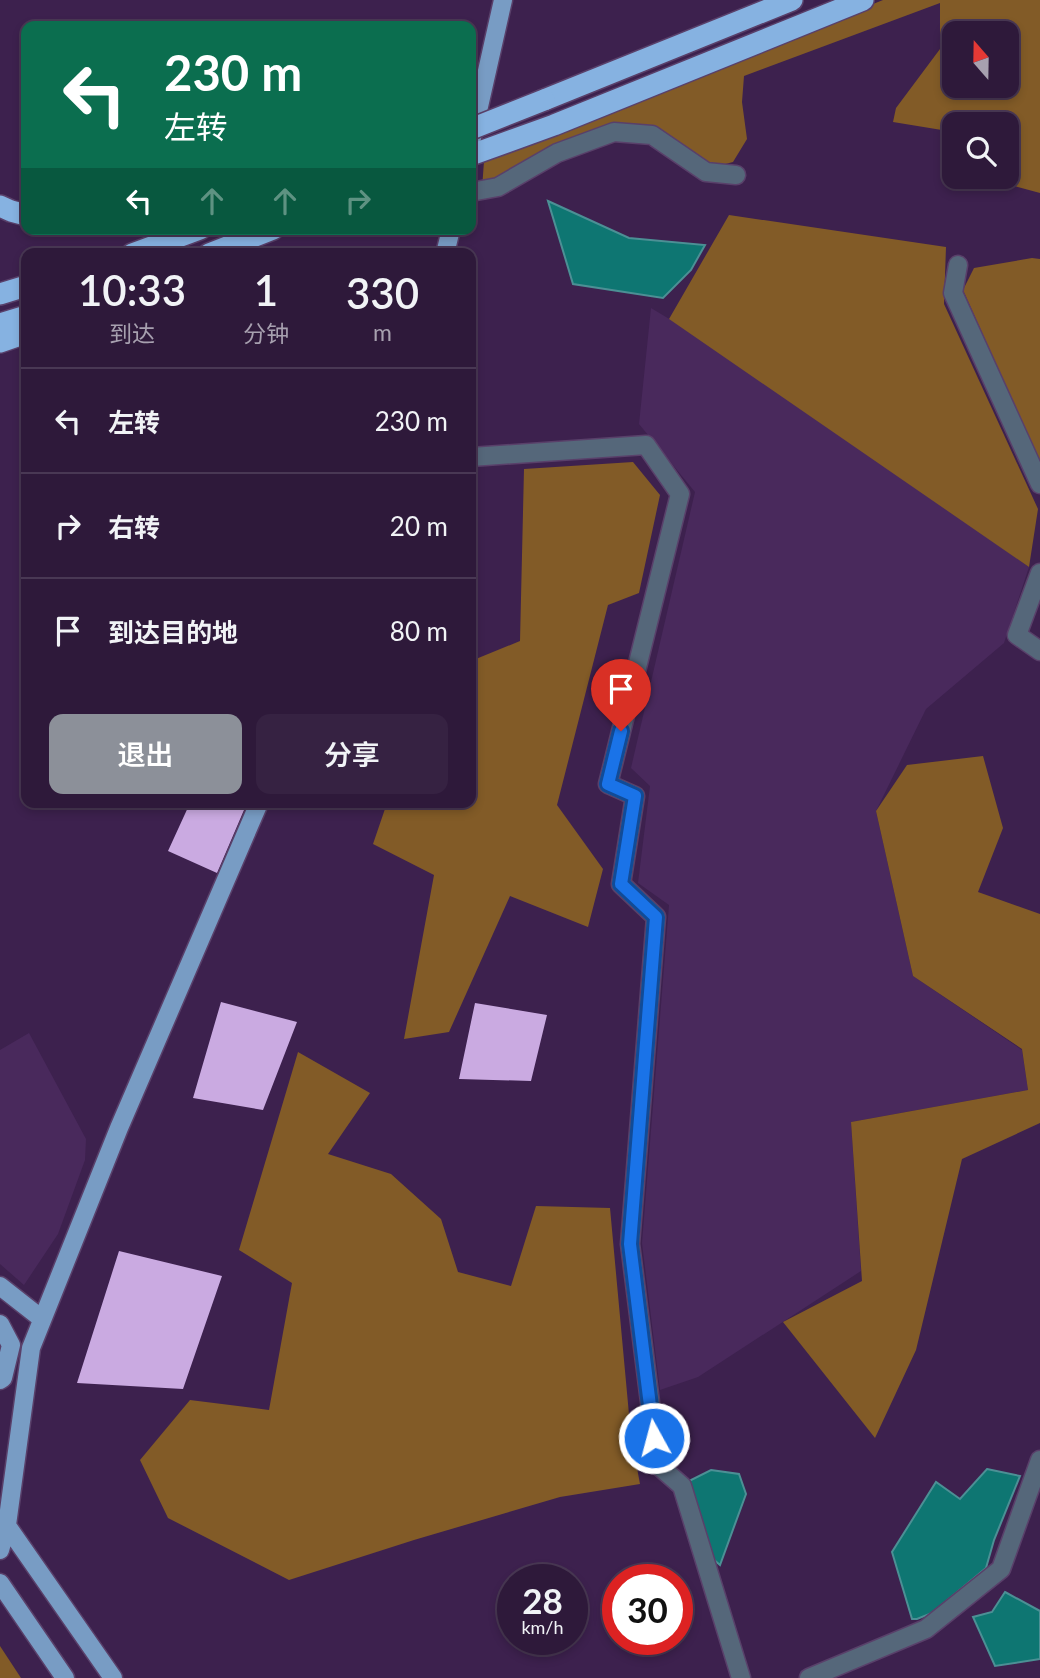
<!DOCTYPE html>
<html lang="zh">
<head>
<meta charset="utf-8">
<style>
  :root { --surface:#2e193a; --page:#362242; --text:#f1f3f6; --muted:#a7a0af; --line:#493854; --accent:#8c9099 }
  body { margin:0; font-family:Lato,"Noto Sans SC",sans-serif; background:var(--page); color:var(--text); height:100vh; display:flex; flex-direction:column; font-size:26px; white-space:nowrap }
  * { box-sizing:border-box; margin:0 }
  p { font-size:23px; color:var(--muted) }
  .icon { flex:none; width:38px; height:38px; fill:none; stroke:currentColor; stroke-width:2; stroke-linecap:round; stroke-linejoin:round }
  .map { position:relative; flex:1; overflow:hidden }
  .side { position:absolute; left:21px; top:248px; width:455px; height:560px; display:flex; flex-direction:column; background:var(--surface); border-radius:14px; box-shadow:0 4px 10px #0003,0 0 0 2px var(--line) }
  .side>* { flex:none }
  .hud { position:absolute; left:21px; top:21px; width:455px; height:214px; border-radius:14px; box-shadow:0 4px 10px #0003,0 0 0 2px var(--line); background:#0b6e4f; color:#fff; overflow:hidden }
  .needle { width:46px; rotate:340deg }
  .fabs { position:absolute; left:942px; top:21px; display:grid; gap:14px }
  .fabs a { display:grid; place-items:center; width:77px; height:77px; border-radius:14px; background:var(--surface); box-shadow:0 4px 10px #0003,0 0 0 2px var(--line); font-size:35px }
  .speed { position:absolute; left:497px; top:1564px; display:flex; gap:14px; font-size:35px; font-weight:700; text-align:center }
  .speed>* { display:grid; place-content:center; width:91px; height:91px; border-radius:50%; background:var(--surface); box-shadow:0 4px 10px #0003,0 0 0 2px var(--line); line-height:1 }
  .speed small { font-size:18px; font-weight:400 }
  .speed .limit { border:10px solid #d22; background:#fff; color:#111 }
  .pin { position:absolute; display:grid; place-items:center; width:60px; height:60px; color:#fff; margin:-72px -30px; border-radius:50% 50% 50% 0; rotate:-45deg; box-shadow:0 0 7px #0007 }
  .pin .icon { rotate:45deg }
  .me { position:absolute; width:77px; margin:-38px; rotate:353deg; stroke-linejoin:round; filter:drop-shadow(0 0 5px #0008) }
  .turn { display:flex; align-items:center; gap:24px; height:147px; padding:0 28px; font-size:32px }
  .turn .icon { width:91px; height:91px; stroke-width:2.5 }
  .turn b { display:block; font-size:49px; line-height:60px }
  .lanes { display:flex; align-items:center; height:66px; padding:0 28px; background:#0003; justify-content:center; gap:35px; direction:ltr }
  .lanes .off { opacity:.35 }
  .eta { display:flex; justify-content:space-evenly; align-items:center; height:119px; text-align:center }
  .eta b { font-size:42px; font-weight:600; line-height:49px }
  .primary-button { display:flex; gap:14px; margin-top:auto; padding:14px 28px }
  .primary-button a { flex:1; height:80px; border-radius:14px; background:var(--accent); color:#fff; font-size:28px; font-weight:600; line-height:80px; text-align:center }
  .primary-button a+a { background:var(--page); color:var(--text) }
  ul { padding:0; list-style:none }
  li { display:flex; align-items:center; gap:21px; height:105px; padding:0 28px; border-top:2px solid var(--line) }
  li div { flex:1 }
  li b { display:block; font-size:26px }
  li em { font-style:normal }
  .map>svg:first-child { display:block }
  .built { fill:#49295c }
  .forest { fill:#825b27; fill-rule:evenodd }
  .water { fill:#0e7672; stroke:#4c9095; stroke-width:2 }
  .building { fill:#caaae1 }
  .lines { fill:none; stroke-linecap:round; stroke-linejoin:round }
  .minor-casing { stroke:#59406a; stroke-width:21 }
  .major-casing { stroke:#59406a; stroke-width:21 }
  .highway-casing { stroke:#59406a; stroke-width:24 }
  .minor { stroke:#55677a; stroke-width:18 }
  .major { stroke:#789cc4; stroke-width:18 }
  .highway { stroke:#86b2e1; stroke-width:21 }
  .highway-bridge-casing { stroke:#59406a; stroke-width:24; stroke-linecap:butt }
  .highway-bridge { stroke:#86b2e1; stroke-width:21 }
  .route-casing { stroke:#114b97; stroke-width:18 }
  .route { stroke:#1a73e8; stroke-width:12 }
</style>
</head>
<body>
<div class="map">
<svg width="1040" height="1678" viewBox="0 0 1040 1678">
  <rect width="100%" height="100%" fill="#3d214e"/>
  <path class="built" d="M 651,308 L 731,356 L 1029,567 L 1004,643 L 926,709 L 876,811 L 913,976 L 1022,1050 L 1028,1090 L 851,1122 L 861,1271 L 698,1377 L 660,1390 L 642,1243 L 669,905 L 638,883 L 650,786 L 631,768 L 695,492 L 639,424 Z
    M 29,1033 L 86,1139 L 85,1160 L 58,1234 L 24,1285 L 0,1264 L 0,1050 Z"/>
  <path class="forest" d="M 883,0 L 1040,0 L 1040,193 L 981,177 L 1006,177 L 1006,124 L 954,124 L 954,132 L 893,122 L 896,108 L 940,49 L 940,3 L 744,76 L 742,102 L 747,139 L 733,162 L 714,167 L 654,129 L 615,123 L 549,146 L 482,189 L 484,161 ZM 954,33 L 1006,33 L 1006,86 L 954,86 Z
    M 729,215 L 946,247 L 944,304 L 1038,509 L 1029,567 L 669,319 Z
    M 1032,258 L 1040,259 L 1040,463 L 963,290 L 974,268 Z
    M 633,462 L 660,495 L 639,593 L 608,605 L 557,805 L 603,869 L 588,927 L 510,896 L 449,1032 L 404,1039 L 434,875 L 373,844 L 387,803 L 471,803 L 471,661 L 520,641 L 524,469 Z
    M 983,756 L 1003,828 L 978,892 L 1040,914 L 1040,1123 L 962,1159 L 916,1350 L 875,1438 L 783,1322 L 862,1281 L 851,1122 L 1028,1090 L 1022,1049 L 913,976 L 876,811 L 907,765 Z
    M 298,1052 L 370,1093 L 328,1154 L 391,1174 L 441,1219 L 458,1272 L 511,1286 L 536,1206 L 610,1208 L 631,1436 L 640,1484 L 560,1497 L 414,1540 L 289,1580 L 168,1518 L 140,1460 L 190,1400 L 269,1410 L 292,1283 L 239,1250 Z
    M 0,1646 L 21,1678 L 0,1678 Z"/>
  <path class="water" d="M 548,201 L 629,238 L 705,245 L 691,270 L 663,298 L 573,284 Z
    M 987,1469 L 1020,1476 L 994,1540 L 986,1568 L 932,1613 L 917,1619 L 912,1619 L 892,1552 L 936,1482 L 960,1499 Z
    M 711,1470 L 739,1474 L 746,1494 L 720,1565 L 713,1559 L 689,1481 Z
    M 1005,1592 L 1040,1611 L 1040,1659 L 995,1666 L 973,1617 L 992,1612 Z"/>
  <path class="building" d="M 190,803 L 247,803 L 217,873 L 168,851 Z
    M 221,1002 L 297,1022 L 263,1110 L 193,1098 Z
    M 475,1003 L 547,1015 L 531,1081 L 459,1079 Z
    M 119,1251 L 222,1276 L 183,1389 L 77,1383 Z"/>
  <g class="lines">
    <g class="minor-casing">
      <path id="minor" d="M 471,192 L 498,187 L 557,153 L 614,132 L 652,135 L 706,172 L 736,175
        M 958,265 L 953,293 L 1040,484
        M 471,457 L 646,445 L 680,494 L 608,784 L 635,796 L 621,884 L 656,917 L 630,1244 L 658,1465 L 682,1486 L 741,1678
        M 1040,573 L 1017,635 L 1040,651
        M 809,1678 L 926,1629 L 1001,1569 L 1040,1460"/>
    </g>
    <g class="major-casing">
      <path id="major" d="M 471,142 L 503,0
        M 445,254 L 451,229
        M 0,1286 L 42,1319
        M 0,1324 L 11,1345 L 3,1378 L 0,1380
        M 3,1520 L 113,1678
        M 0,1550 L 7,1525 L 31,1348 L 119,1128 L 259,803
        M 0,1583 L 65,1678"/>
    </g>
    <g class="highway-casing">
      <path id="highway" d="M 544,100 L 792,0
        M 471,155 L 554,125 L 863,0
        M 0,206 L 11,211 L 26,215
        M 132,254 L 200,229
        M 209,254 L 273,229
        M 0,294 L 26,286
        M 0,324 L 26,316
        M 0,342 L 26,333"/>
    </g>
    <use href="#minor" class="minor"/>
    <use href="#major" class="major"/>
    <use href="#highway" class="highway"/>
    <g class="highway-bridge-casing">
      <path id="highway-bridge" d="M 471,129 L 544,100"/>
    </g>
    <use href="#highway-bridge" class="highway-bridge"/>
  </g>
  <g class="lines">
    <g class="route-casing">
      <path id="route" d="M 621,731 L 608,784 L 635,796 L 621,884 L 656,917 L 630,1244 L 654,1438"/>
    </g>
    <use href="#route" class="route"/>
  </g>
</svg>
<div class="fabs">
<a><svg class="needle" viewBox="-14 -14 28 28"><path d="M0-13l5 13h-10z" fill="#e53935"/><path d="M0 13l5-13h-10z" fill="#a7a0af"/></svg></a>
<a><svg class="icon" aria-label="search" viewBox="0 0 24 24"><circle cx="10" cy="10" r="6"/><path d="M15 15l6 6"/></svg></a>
</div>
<div class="speed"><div>28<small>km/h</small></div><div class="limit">30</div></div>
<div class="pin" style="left:621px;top:731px;background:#d93025"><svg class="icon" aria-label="arrive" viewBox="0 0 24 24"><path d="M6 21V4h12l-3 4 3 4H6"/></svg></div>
<svg class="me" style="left:654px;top:1438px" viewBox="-20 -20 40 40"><circle r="17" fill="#1a73e8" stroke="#fff" stroke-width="3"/><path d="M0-11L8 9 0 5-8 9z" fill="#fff"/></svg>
<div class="hud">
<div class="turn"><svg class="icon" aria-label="left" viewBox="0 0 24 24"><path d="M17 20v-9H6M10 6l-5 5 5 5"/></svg><div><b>230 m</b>左转</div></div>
<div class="lanes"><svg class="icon" aria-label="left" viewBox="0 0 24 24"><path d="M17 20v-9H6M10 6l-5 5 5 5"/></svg><svg class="icon off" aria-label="ahead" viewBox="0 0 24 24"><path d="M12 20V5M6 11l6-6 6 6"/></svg><svg class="icon off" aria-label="ahead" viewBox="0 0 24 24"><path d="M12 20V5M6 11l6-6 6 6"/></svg><svg class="icon off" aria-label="right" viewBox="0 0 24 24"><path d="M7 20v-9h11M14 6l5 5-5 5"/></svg></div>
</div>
<section class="side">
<div class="eta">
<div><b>10:33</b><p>到达</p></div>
<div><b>1</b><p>分钟</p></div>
<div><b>330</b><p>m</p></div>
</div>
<ul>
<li><svg class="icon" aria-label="left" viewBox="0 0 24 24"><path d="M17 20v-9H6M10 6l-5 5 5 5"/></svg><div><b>左转</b></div><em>230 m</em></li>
<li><svg class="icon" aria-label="right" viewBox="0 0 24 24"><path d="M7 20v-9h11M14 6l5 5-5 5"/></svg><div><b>右转</b></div><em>20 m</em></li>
<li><svg class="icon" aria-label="arrive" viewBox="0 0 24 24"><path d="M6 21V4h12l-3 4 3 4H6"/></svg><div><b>到达目的地</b></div><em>80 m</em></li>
</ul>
<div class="primary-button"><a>退出</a><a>分享</a></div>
</section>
</div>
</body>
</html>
